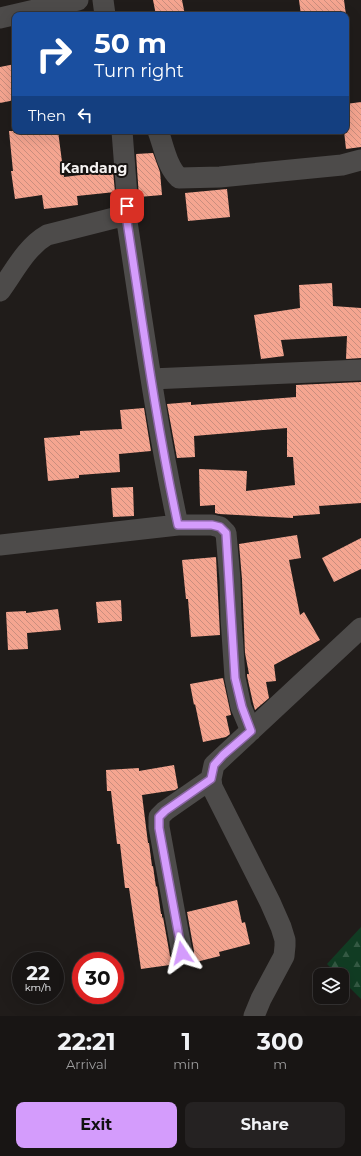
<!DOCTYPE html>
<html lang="en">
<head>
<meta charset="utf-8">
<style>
  :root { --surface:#181514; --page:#252222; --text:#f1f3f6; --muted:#9f9fa0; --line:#363434; --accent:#d49cfc }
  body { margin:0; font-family:Montserrat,sans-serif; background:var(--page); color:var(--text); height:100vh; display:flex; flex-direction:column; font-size:15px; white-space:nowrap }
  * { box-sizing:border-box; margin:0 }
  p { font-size:13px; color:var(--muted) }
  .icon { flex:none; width:22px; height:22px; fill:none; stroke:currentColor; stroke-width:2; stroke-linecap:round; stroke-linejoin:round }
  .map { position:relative; height:1016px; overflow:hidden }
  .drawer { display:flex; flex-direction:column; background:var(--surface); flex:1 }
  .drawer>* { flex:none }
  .banner { position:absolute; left:12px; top:12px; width:337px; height:122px; border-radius:8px; box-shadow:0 4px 16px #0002,0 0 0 1px var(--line); background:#1a4fa0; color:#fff; overflow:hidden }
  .fabs { position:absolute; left:313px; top:968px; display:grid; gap:8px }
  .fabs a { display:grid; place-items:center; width:36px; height:36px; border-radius:8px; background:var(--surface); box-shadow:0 4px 16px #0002,0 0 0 1px var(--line); font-size:20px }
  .speed { position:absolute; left:12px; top:952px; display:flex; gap:8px; font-size:20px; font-weight:700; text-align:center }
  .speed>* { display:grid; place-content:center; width:52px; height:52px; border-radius:50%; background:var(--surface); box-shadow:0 4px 16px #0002,0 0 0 1px var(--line); line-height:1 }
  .speed small { font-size:10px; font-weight:400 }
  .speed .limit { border:6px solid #d22; background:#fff; color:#111 }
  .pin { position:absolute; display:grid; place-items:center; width:34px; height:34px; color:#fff; margin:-17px; border-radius:8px; box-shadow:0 2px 6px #0006 }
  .me { position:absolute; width:44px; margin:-22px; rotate:350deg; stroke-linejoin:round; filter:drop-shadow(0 0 3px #0008) }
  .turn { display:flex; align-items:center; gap:14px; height:84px; padding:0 16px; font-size:18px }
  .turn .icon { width:52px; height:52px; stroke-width:2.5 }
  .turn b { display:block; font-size:28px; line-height:34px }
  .then { display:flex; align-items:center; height:38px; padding:0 16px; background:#0003; gap:8px; font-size:15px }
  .eta { display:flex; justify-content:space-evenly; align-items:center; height:68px; text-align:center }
  .eta b { font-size:24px; font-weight:700; line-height:28px }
  .primary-button { display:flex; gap:8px; margin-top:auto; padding:8px 16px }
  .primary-button a { flex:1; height:46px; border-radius:8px; background:var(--accent); color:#111; font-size:16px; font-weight:700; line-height:46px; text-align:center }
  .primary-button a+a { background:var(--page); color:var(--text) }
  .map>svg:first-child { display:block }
  .forest { fill:url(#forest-firs) }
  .building { fill:url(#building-back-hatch) }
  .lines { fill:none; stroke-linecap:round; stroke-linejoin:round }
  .street { stroke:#4d4b4a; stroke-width:21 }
  .route-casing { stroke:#8a65a4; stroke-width:10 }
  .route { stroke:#d49cfc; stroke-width:7 }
  .labels { text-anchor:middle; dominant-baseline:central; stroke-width:4; stroke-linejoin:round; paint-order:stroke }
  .quarter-label { font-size:14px; font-weight:bold; fill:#f5f2f1; stroke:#171311 }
</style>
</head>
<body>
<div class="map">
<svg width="361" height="1016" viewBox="0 0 361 1016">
  <defs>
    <pattern id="forest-firs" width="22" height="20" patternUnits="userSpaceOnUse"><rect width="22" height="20" fill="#113c23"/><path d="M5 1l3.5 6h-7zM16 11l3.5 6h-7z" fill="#345943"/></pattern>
    <pattern id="building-back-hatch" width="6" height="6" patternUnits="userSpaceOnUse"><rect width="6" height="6" fill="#f5a590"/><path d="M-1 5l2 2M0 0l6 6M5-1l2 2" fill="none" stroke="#ca8e7e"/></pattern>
  </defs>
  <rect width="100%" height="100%" fill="#201c1a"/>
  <path class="forest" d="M 361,927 L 361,999 L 342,980 L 342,975 L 338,975 L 327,964 Z"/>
  <path class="building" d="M 153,0 L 182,0 L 185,15 L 156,15 Z
    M 299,0 L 344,0 L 346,15 L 301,15 Z
    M 15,64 L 15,100 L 0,103 L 0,67 Z
    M 361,102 L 361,147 L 346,149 L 344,131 L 346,131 L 346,104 Z
    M 9,131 L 58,131 L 64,177 L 113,171 L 115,192 L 77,196 L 78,205 L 44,209 L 42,195 L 15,199 L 11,171 L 13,171 Z
    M 153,153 L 160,172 L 162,195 L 139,197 L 136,154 Z
    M 227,189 L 230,217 L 188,221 L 185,193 Z
    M 332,283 L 333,306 L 361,308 L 361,358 L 346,359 L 347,336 L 281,340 L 284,356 L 261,359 L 254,315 L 300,308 L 299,285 Z
    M 361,382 L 361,503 L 319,506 L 320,514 L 293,516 L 293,518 L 219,514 L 215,513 L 215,505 L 200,506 L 199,469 L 247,471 L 246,491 L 295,485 L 293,457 L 287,457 L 287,428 L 194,436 L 195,457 L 177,458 L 167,404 L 191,402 L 191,405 L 296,397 L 296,385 Z
    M 144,408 L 151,451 L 119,454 L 120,472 L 79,475 L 79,478 L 48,481 L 44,438 L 80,435 L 80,431 L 122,429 L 120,410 Z
    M 133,487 L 134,516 L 113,517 L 111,488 Z
    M 297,535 L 301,558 L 289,560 L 300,615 L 304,612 L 320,640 L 274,665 L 276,681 L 266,682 L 269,698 L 255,710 L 253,703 L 247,676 L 247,674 L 249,674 L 245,653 L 242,579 L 239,544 Z
    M 361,538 L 361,569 L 334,582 L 322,558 Z
    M 216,557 L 220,635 L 191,637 L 188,599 L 186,599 L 182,560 Z
    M 121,600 L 122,621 L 98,623 L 96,602 Z
    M 58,609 L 61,630 L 27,633 L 28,649 L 8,650 L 6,612 L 26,611 L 26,613 Z
    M 223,678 L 231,715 L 226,716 L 230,734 L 226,737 L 203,742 L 195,704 L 194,705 L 190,684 Z
    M 174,765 L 178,788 L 175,790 L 142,795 L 148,843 L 149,843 L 152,866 L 153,866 L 156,887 L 157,886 L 161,914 L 162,914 L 162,918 L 163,917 L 170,956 L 173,960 L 177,964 L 141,969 L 129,888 L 125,888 L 120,844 L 117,844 L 111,791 L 107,791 L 106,770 L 139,768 L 139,771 Z
    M 237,900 L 242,923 L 245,922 L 250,944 L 219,952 L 220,956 L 192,963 L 191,962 L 190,962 L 193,957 L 194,951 L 187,912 Z"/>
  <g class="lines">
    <path class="street" d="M 103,0 L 105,15
      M 0,18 L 78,0
      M 122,131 L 127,196 L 126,215 C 142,319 156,423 178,525
      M 158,131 C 164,147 167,167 179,178 L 220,177 L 342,165 L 361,160
      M 0,291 C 14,272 26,247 47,235 L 126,215
      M 151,379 L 361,370
      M 0,545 L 178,525 L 212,525 L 220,527 L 226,533 L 230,580 L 231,618 L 235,678 L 241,707 L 251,731
      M 182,953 L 159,827 L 159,817 L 165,811 L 211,779
      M 254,1016 L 261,999 L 284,956 L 285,946 L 285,940 L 281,927 L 270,902 L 212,787 L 211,779 L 214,765 L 361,628"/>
  </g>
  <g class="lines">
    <g class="route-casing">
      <path id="route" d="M 127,206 L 126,215 C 142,319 156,423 178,525 L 212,525 L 220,527 L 226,533 L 235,678 L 242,707 L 251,731 L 223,755 L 214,765 L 211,779 L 165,811 L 159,817 L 159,828 L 182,953"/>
    </g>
    <use href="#route" class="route"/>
  </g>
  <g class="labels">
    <g class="quarter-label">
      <text x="94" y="168">Kandang</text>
    </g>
  </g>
</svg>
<div class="fabs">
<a><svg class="icon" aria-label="layers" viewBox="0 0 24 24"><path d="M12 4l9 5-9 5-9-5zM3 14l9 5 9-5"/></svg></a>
</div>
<div class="speed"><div>22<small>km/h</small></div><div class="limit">30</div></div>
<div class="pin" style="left:127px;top:206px;background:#d93025"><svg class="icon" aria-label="arrive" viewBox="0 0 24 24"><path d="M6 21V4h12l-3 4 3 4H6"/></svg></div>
<svg class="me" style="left:182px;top:953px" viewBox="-20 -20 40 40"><path d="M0-17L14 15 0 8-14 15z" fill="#d49cfc" stroke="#fff" stroke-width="4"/></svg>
<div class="banner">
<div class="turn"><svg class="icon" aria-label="right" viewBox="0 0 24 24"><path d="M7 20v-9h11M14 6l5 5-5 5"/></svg><div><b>50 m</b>Turn right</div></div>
<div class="then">Then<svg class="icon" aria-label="left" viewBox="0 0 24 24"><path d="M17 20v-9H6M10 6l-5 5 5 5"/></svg></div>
</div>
</div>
<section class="drawer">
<div class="eta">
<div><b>22:21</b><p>Arrival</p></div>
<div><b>1</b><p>min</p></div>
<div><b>300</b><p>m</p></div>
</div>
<div class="primary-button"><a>Exit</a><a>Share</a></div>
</section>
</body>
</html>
